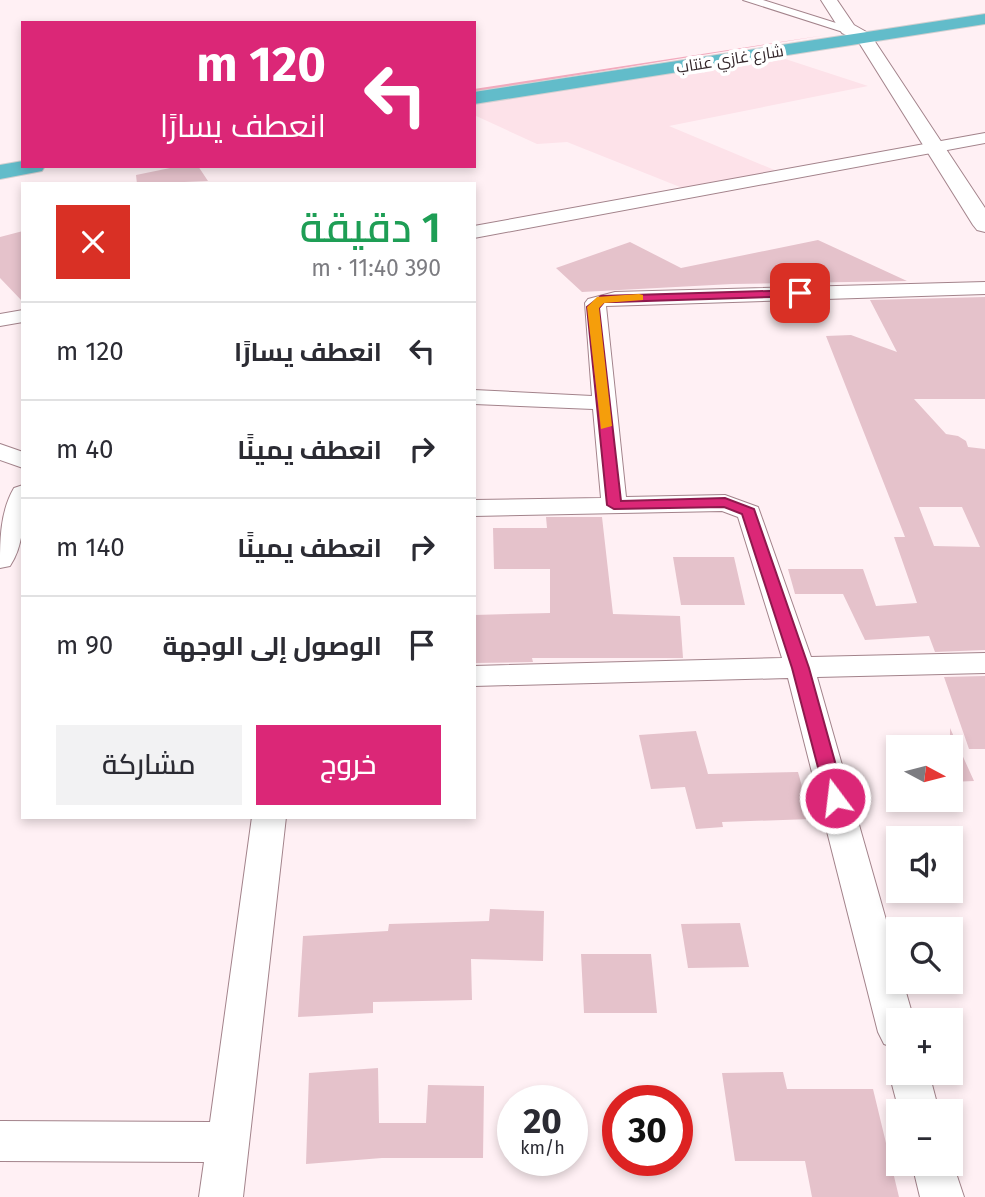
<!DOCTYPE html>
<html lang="ar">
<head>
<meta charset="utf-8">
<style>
  :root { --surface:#fff; --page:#f2f2f3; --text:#2b2b33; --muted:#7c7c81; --line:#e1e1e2; --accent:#db2777 }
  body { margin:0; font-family:"Fira Sans",Cairo,sans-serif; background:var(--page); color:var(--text); direction:rtl; height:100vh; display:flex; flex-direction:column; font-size:26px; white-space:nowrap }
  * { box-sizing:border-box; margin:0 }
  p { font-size:23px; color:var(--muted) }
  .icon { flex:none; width:38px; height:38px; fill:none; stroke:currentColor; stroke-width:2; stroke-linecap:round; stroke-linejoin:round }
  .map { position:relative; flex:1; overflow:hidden; direction:ltr }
  .side { position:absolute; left:21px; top:182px; width:455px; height:637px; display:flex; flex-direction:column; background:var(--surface); border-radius:0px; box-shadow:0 4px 10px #0003; direction:rtl }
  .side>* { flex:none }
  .guide { position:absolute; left:21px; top:21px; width:455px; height:147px; border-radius:0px; box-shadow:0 4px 10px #0003; direction:rtl; background:#db2777; color:#fff; overflow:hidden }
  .needle { width:46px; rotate:97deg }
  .fabs { position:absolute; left:886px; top:735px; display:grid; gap:14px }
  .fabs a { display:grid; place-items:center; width:77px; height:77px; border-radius:0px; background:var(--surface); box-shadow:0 4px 10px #0003; font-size:35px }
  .speed { position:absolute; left:497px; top:1085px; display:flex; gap:14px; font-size:35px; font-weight:700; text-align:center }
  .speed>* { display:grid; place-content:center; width:91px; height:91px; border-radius:50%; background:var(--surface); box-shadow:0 4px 10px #0003; line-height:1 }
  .speed small { font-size:18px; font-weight:400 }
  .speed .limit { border:10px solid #d22; background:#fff; color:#111 }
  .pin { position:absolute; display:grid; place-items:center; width:60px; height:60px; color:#fff; margin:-30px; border-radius:14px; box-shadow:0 4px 10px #0006 }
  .me { position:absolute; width:77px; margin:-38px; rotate:345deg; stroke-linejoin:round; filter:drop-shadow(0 0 5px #0008) }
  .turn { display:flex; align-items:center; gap:24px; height:147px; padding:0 35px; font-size:32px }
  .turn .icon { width:91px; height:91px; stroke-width:2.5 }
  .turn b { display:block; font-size:49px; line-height:60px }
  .round { display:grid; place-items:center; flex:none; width:74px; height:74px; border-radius:0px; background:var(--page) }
  .overview { display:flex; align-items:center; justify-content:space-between; height:119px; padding:0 35px }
  h1 { font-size:42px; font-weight:600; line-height:52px; color:#1e9e55 }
  .action { display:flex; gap:14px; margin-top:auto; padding:14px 35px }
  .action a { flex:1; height:80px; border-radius:0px; background:var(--accent); color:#fff; font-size:28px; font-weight:600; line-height:80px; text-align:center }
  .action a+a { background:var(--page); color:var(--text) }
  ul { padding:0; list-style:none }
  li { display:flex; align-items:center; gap:21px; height:98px; padding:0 35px; border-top:2px solid var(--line) }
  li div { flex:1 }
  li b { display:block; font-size:26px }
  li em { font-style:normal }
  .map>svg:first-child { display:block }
  .built { fill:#fde2e9 }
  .green { fill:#f2aabd }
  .building { fill:#e5c2cb; fill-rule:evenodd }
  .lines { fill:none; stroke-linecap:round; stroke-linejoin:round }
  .minor-casing { stroke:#a3838b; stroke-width:2 }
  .tertiary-casing { stroke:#a3838b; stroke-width:2 }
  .trunk-casing { stroke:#d2cfd0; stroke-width:2 }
  .minor { fill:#fff; fill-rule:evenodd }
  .tertiary { fill:#fff; fill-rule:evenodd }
  .trunk { fill:#62bcca; fill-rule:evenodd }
  .route { fill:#db2777; stroke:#8e194d; stroke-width:2 }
  .slow { fill:#f59e0b }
  .labels { text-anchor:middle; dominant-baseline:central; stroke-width:7; stroke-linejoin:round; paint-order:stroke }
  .far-street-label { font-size:16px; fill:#34272b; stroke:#fff }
</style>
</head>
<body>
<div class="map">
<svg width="985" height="1197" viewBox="0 0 985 1197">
  <rect width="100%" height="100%" fill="#fff0f4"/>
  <path class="built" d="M 767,53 L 868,86 L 669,126 L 784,174 L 690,191 L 567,142 L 537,144 L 474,115 L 474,102 Z"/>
  <path class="green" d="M 826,35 L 474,92 L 474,89 Z"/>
  <path class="building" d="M 180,166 L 198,166 L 208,181 L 137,184 L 136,175 Z
    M 23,231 L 23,302 L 0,278 L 0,237 Z
    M 818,240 L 907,281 L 732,284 L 582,292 L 556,268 L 630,242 L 681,268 Z
    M 985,297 L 985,399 L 914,399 L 946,434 L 958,436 L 966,441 L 968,447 L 985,449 L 985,650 L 935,652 L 929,636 L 865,640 L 843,594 L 795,594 L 788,569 L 863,569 L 876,606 L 917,603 L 894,537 L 905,537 L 826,336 L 851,335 L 897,352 L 870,300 ZM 919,507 L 962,507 L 980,547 L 934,546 Z
    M 546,517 L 602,517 L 613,614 L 680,616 L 683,658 L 532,658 L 533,662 L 474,663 L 474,615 L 550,613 L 550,569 L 494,569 L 493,528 L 547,528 Z
    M 673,557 L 734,557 L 745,605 L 681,605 Z
    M 985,676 L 985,749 L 969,749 L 944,677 Z
    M 950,728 L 974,781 L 950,782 Z
    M 696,731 L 708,774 L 798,772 L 811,819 L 722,822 L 723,827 L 696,829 L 685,787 L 651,789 L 639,735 Z
    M 490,909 L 544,911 L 543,961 L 471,959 L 472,1000 L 373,1002 L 373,1013 L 298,1017 L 303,936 L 388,931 L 389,924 L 489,921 Z
    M 740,923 L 749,967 L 688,968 L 681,924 Z
    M 581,954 L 651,954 L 657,1013 L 584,1013 Z
    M 378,1068 L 379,1123 L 426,1123 L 428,1085 L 484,1086 L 483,1158 L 382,1158 L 306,1164 L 309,1073 Z
    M 783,1072 L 787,1089 L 873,1089 L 899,1197 L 812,1197 L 805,1161 L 735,1161 L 722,1073 Z"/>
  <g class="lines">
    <g class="minor-casing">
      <path id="minor" d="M 743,0 L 763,0 L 855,29 L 843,32 Z
        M 985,133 L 985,143 L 474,238 L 474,226 Z
        M 985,282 L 985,294 L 606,306 L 626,497 L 725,495 L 758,507 L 811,657 L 985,653 L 985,673 L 817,677 L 898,962 L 898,982 L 903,982 L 914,1020 L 898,1020 L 898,1049 L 884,1044 L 878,1032 L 788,678 L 474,686 L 474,666 L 782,658 L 738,517 L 722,511 L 474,516 L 474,500 L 601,498 L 593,409 L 474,404 L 474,390 L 592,396 L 585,303 L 588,299 L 615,292 Z
        M 23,310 L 23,322 L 0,326 L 0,314 Z
        M 0,444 L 23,452 L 23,468 L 0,460 Z
        M 23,485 C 23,513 26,542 10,566 L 0,568 C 0,540 0,512 14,488 Z
        M 252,817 L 286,817 L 243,1197 L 199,1197 L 204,1162 L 0,1161 L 0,1121 L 210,1122 Z
        M 898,1059 L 898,1073 L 929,1073 L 939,1111 L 899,1111 L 889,1073 Z
        M 950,1155 L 964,1197 L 920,1197 L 912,1164 L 950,1164 Z"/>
    </g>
    <g class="tertiary-casing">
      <path id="tertiary" d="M 821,0 L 837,0 L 854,25 L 870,34 L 985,208 L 985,232 L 977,230 L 973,225 L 858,41 L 842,33 Z"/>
    </g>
    <g class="trunk-casing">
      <path id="trunk" d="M 985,14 L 985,24 L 474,104 L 474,92 Z
        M 23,161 L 23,166 L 45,166 L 42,171 L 0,179 L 0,165 Z"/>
    </g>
    <use href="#minor" class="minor"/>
    <use href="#tertiary" class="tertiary"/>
    <use href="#trunk" class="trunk"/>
  </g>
  <path class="route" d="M 800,290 L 804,291 L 804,296 L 615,302 L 604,302 L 599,308 L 621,501 L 725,498 L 754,509 L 809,668 L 845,798 L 835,805 L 826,798 L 792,668 L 742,514 L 724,507 L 614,509 L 607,505 L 587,307 L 601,296 Z"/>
  <path class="slow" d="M 639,294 L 643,295 L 643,300 L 604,303 L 599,308 L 612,426 L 601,429 L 587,307 L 597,297 Z"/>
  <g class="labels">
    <g class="far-street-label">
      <text transform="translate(730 59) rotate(-9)">شارع غازي عنتاب</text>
    </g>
  </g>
</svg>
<div class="fabs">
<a><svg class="needle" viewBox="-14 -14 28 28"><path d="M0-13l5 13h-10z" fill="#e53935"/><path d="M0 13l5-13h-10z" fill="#7c7c81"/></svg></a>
<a><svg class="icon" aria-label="sound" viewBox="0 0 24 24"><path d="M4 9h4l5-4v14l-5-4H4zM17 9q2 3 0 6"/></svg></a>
<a><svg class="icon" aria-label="search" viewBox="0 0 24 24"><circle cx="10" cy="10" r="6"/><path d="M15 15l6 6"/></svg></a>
<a>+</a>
<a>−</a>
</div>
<div class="speed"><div>20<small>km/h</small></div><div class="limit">30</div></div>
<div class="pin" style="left:800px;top:293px;background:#d93025"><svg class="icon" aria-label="arrive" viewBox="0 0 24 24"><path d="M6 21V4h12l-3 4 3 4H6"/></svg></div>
<svg class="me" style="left:835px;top:798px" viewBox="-20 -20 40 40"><circle r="17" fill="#db2777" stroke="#fff" stroke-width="3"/><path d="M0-11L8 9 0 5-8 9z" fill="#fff"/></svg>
<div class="guide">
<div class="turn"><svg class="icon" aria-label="left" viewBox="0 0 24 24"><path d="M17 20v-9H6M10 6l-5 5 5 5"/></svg><div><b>120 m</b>انعطف يسارًا</div></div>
</div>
<section class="side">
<div class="overview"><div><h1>1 دقيقة</h1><p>390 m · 11:40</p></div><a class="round" style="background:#d93025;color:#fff"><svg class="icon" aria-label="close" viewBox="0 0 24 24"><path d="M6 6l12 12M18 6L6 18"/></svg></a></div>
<ul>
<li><svg class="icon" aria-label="left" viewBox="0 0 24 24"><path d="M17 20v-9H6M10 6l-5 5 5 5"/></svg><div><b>انعطف يسارًا</b></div><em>120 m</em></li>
<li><svg class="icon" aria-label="right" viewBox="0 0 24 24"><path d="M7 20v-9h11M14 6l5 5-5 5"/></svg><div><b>انعطف يمينًا</b></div><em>40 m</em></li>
<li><svg class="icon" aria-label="right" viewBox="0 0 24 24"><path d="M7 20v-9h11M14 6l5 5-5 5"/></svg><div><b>انعطف يمينًا</b></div><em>140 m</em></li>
<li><svg class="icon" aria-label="arrive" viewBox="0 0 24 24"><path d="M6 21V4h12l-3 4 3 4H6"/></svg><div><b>الوصول إلى الوجهة</b></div><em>90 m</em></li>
</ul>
<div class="action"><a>خروج</a><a>مشاركة</a></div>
</section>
</div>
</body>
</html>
